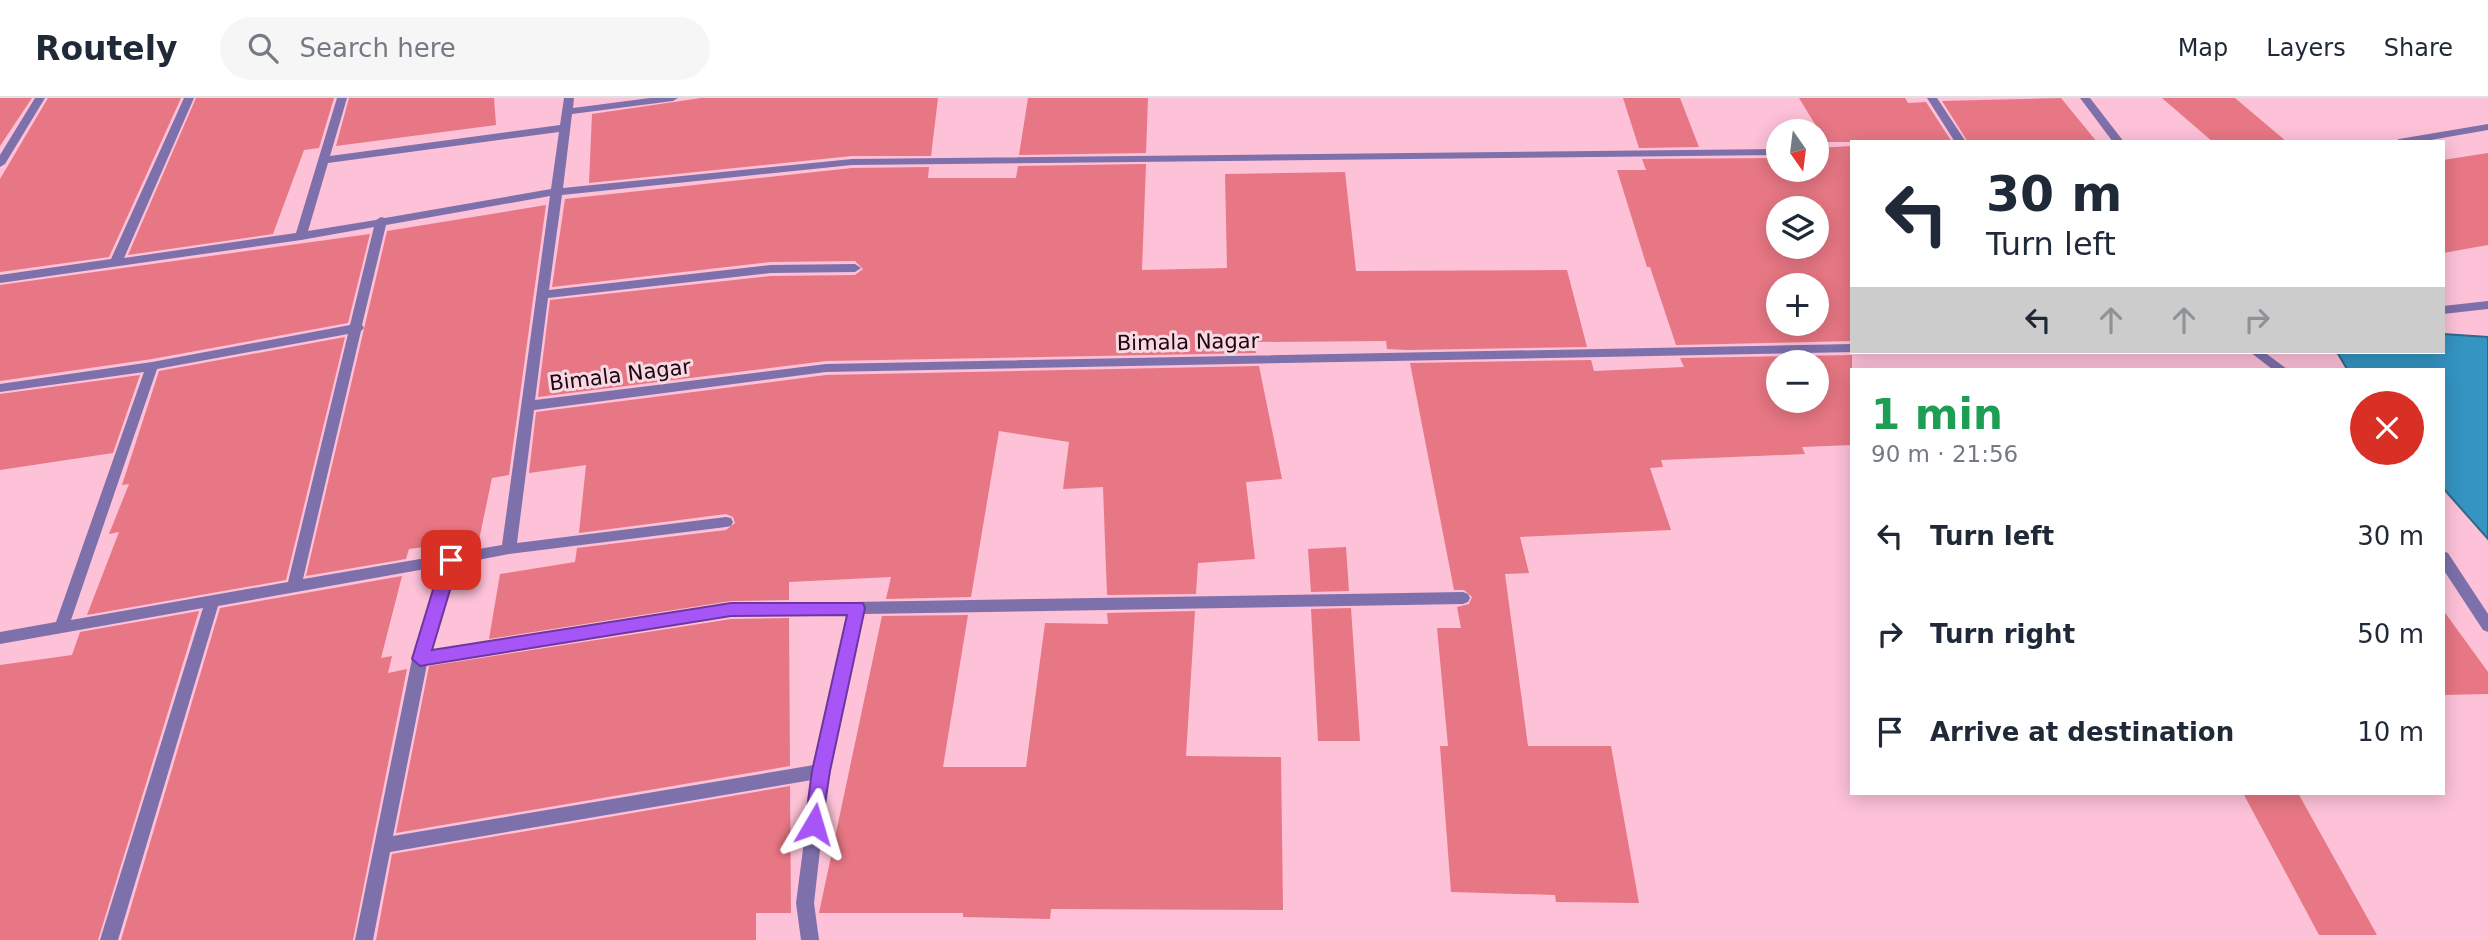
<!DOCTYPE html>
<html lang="en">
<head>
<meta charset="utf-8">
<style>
  :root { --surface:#fff; --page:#f6f6f7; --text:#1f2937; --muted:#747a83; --line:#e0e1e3 }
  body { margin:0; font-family:"DejaVu Sans",sans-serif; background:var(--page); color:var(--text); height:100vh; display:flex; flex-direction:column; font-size:26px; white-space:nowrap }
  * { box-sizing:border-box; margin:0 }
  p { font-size:23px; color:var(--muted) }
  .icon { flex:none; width:38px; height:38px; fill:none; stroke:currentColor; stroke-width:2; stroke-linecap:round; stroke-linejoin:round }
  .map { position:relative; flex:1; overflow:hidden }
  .side { position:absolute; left:1850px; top:270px; width:595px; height:427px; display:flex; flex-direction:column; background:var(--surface); border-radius:0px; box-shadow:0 4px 18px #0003 }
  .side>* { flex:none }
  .banner { position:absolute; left:1850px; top:42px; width:595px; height:214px; border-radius:0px; box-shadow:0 4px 18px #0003; background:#fff; color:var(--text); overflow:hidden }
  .needle { width:46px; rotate:166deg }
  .fabs { position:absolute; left:1766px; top:21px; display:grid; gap:14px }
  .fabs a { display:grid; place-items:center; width:63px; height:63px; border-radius:50%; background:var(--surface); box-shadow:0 4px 18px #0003; font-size:35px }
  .pin { position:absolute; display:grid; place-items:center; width:60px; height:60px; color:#fff; margin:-30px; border-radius:14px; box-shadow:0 4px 10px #0006 }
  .me { position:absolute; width:77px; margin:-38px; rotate:7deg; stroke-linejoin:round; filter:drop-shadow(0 0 5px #0008) }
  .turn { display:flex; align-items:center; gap:24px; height:147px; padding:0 21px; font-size:32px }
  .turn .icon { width:91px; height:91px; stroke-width:2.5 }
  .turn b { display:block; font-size:49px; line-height:60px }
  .lanes { display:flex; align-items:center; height:66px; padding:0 21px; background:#0003; justify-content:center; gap:35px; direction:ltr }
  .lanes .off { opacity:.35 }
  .round { display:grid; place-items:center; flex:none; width:74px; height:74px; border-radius:37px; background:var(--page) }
  .overview { display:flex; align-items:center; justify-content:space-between; height:119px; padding:0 21px }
  h1 { font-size:42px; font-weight:600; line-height:52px; color:#1e9e55 }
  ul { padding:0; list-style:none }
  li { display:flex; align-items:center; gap:21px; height:98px; padding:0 21px }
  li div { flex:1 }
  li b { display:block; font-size:26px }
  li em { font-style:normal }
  header { display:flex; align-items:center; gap:42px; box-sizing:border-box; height:98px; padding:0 35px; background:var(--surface); border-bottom:2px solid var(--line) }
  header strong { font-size:33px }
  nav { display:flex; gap:38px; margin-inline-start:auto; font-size:24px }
  .search { width:490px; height:63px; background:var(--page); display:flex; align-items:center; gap:18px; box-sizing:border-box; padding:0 24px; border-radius:38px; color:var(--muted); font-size:26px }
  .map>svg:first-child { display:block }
  .water { fill:#3594c2; stroke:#2e698d; stroke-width:2 }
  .building { fill:#e77784; fill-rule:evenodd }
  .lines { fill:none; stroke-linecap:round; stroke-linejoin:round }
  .service { fill:#7d70ab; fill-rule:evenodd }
  .minor { fill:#7d70ab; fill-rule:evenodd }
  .route { fill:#a855f7; stroke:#6d37a1; stroke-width:2 }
  .labels { text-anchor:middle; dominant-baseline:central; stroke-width:6; stroke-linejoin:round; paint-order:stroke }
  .street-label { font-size:21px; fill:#1d0510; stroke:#f7d8e3 }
</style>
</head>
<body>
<header>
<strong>Routely</strong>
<div class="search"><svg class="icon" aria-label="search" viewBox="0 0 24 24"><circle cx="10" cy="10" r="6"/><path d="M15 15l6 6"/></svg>Search here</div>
<nav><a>Map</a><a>Layers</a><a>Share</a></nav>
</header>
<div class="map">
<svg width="2488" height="842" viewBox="0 0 2488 842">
  <rect width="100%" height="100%" fill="#fdc1d8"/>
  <path class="water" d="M 2443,236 L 2488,239 L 2488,441 L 2443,390 L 2443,271 L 2347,271 L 2337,254 L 2443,254 Z"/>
  <path class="building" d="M 0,0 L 32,0 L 0,48 Z
    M 48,0 L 181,0 L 109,159 L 0,174 L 0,81 Z
    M 196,0 L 334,0 L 319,50 L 304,52 L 273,136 L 128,157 Z
    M 349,0 L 494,0 L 496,27 L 336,48 Z
    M 701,0 L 938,0 L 931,58 L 852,58 L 589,85 L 592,16 Z
    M 1028,0 L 1148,0 L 1146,55 L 1019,57 Z
    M 1623,0 L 1680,0 L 1699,49 L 1639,50 Z
    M 1799,0 L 1905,0 L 1908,5 L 1926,4 L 1952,44 L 1826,44 Z
    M 2061,0 L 2097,44 L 1968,44 L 1942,3 Z
    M 2162,0 L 2235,0 L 2287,44 L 2213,44 Z
    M 1852,48 L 1852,243 L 1676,247 L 1650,169 L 1647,169 L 1617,72 L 1646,72 L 1642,61 L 1778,60 L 1778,72 L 1816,72 L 1816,50 ZM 1778,110 L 1816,110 L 1816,149 L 1778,149 ZM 1778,187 L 1816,187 L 1816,226 L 1778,226 Z
    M 2488,55 L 2488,147 L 2443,155 L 2443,62 Z
    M 1146,66 L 1142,172 L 1227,170 L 1225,76 L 1345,74 L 1356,173 L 1567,172 L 1587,249 L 1407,252 L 1387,251 L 1386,243 L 1254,244 L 1256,255 L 826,263 L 538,299 L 550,202 L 771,178 L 855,177 L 863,171 L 855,163 L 771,164 L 552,189 L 565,101 L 852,70 L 929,69 L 928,80 L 1016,80 L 1018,68 Z
    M 546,107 L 509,377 L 492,380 L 479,442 L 409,451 L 406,461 L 306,478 L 387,133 Z
    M 370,136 L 348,225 L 152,261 L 0,283 L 0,187 Z
    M 345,239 L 286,482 L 87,517 L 119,434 L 109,436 L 129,386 L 122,387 L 159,273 Z
    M 1852,257 L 1852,347 L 1802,349 L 1805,356 L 1661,362 L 1663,369 L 1650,370 L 1671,432 L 1520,439 L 1529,475 L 1505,476 L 1528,648 L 1611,648 L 1639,805 L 1556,804 L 1555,797 L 1451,794 L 1440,648 L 1448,648 L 1437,530 L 1461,530 L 1457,509 L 1469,506 L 1472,499 L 1464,492 L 1454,492 L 1410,265 L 1591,262 L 1594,273 L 1684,269 L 1680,260 ZM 1778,264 L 1816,264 L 1816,303 L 1778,303 Z
    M 1259,268 L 1282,381 L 1246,384 L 1255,461 L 1198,465 L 1196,496 L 1107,497 L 1103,389 L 1063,391 L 1069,344 L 999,333 L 971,499 L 886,501 L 891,479 L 789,484 L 789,502 L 731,503 L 489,541 L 500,476 L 575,464 L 577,450 L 726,432 L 735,425 L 733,419 L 726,416 L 579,435 L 586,367 L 529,375 L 536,314 L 826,277 Z
    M 140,277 L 113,355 L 0,372 L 0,296 Z
    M 1346,449 L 1349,493 L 1311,494 L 1308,451 Z
    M 402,478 L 381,560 L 392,558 L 388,575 L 407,571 L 353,842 L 121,842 L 220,510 Z
    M 1351,510 L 1360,643 L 1318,643 L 1311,511 Z
    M 2443,512 L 2488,574 L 2488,596 L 2443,597 Z
    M 199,513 L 98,842 L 0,842 L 0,567 L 72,557 L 80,534 Z
    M 1195,513 L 1186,658 L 1281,659 L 1283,812 L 1051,811 L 1050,821 L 963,819 L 963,815 L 819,815 L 882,518 L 968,517 L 943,669 L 1026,669 L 1045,525 L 1108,526 L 1107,515 Z
    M 789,520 L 790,668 L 396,735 L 429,568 L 731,521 Z
    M 790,688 L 791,815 L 756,815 L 756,842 L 376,842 L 392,756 Z
    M 2243,695 L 2298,695 L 2377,837 L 2319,837 Z"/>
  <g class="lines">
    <path class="service" d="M 2250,254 L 2264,254 L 2287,271 L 2272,271 Z
      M 2443,453 L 2448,455 L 2488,516 L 2488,534 L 2483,532 L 2443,471 Z"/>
    <path class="minor" d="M 35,0 L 45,0 L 5,66 L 0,69 L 0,57 Z
      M 184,0 L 194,0 L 124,160 L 296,135 L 337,0 L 347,0 L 330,58 L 560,27 L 564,0 L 574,0 L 573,10 L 650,0 L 678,0 L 673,3 L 572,16 L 563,90 L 852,61 L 1778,51 L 1778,57 L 852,67 L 562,97 L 549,192 L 771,167 L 855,166 L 861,170 L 855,174 L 771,175 L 548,200 L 535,302 L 826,266 L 1852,246 L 1852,254 L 1854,254 L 826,274 L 534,312 L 517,445 L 726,419 L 731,420 L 733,424 L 731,428 L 726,429 L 509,456 L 457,466 L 430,553 L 731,506 L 1463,494 L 1468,496 L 1470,500 L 1468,504 L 1463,506 L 863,516 L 829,673 L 814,805 L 819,842 L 801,842 L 796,805 L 812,682 L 390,754 L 373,842 L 355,842 L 412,561 L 442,468 L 218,508 L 118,842 L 100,842 L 203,510 L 0,546 L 0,534 L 56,524 L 144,274 L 0,294 L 0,286 L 152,264 L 350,227 L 374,129 L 301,142 L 0,185 L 0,177 L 111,161 ZM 559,34 L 551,91 L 385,120 L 381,119 L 376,122 L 308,133 L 328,65 ZM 550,98 L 502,447 L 303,481 L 361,233 L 364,230 L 362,227 L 386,127 ZM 348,236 L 288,484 L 71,522 L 157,271 ZM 848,516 L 814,667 L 393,738 L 427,566 L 731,518 Z
      M 1927,0 L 1937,0 L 1966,44 L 1955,44 Z
      M 2080,0 L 2090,0 L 2124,44 L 2113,44 Z
      M 2488,26 L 2488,32 L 2419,44 L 2394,44 L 2399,41 Z
      M 2488,203 L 2488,211 L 2443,216 L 2443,208 Z"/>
  </g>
  <path class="route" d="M 451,455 L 459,462 L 432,552 L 731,505 L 863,505 L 865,510 L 830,673 L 821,732 L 814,734 L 808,732 L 805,726 L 812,673 L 847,517 L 731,518 L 420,568 L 412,561 L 442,462 Z"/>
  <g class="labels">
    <g class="street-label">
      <text transform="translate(1188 244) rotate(-1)">Bimala Nagar</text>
      <text transform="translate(620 277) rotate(-7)">Bimala Nagar</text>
    </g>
  </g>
</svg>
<div class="fabs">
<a><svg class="needle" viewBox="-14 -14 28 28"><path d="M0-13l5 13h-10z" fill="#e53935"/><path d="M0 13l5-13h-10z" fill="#747a83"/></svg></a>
<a><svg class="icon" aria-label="layers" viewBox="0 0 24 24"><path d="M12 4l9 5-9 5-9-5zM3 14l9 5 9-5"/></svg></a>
<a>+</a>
<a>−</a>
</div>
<div class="pin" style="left:451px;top:462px;background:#d93025"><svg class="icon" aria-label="arrive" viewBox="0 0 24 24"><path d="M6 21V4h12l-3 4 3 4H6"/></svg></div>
<svg class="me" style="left:814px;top:726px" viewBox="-20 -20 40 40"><path d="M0-17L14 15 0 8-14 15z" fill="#a855f7" stroke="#fff" stroke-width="4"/></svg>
<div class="banner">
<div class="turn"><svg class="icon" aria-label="left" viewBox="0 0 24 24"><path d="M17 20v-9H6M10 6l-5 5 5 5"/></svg><div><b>30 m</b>Turn left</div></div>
<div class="lanes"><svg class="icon" aria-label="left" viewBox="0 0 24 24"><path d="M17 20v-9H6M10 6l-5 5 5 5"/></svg><svg class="icon off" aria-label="ahead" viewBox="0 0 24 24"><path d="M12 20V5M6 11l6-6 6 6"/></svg><svg class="icon off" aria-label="ahead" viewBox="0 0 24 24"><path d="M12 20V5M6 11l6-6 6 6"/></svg><svg class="icon off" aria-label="right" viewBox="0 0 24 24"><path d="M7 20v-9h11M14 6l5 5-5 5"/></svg></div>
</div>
<section class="side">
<div class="overview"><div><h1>1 min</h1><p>90 m · 21:56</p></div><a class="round" style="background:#d93025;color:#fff"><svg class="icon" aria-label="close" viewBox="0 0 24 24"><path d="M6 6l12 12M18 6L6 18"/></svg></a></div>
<ul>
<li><svg class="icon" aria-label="left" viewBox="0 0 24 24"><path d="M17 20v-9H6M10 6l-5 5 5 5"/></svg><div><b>Turn left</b></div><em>30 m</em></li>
<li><svg class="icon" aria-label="right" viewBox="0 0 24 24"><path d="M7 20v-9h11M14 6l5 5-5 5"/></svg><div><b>Turn right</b></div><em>50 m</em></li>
<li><svg class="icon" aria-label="arrive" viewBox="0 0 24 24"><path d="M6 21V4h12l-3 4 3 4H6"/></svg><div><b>Arrive at destination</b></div><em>10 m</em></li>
</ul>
</section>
</div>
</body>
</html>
